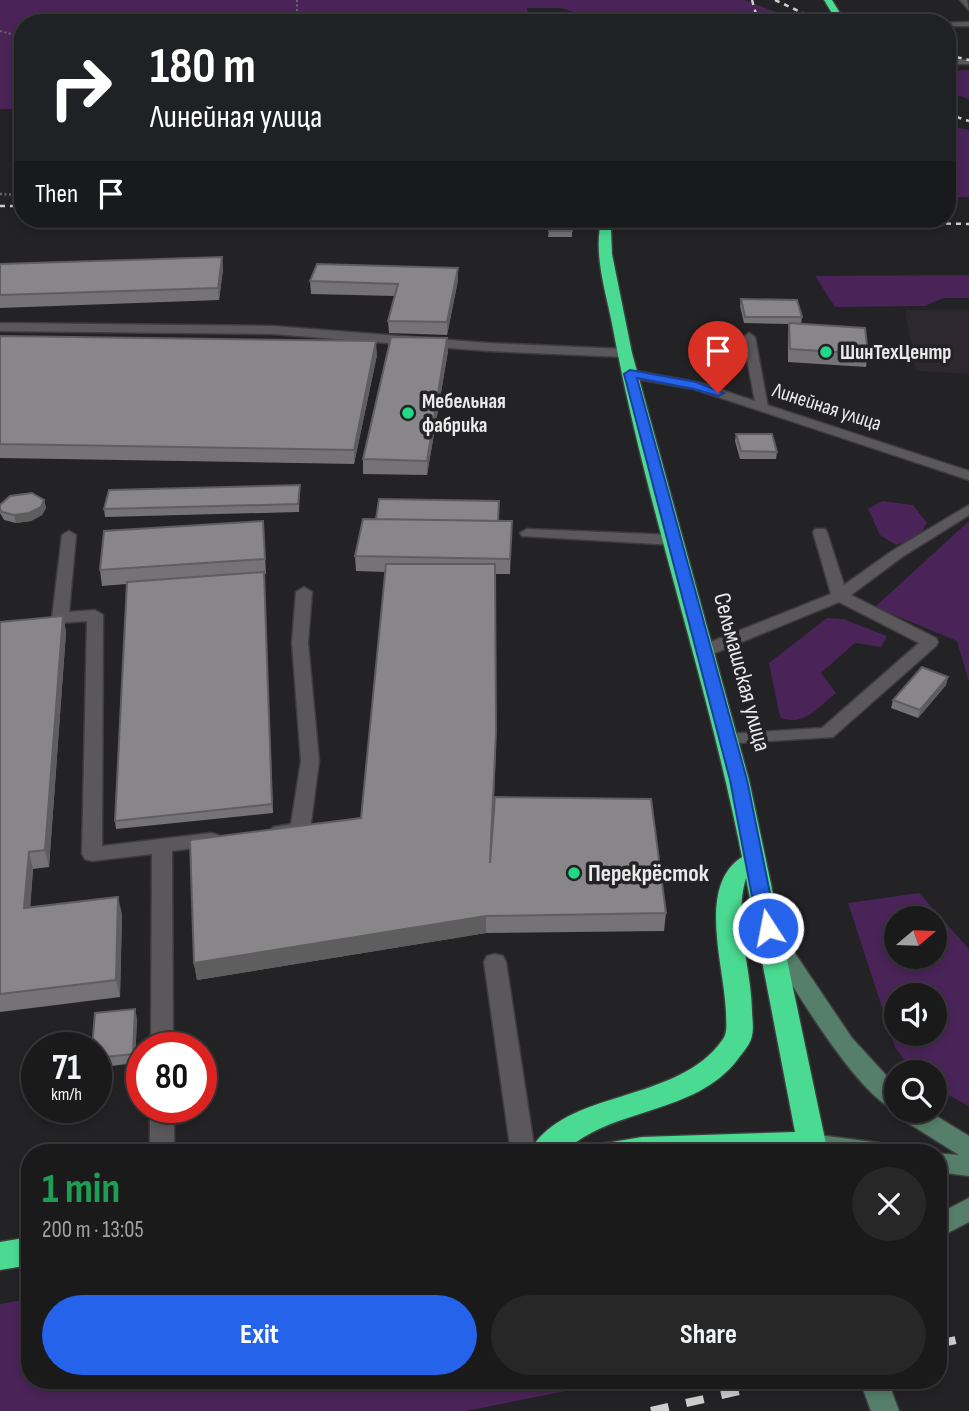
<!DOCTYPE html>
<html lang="en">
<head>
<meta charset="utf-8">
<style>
  :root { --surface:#1a1a1b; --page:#272728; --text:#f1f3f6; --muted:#9fa1a3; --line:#38383a; --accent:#2563eb }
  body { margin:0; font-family:"Sofia Sans Condensed",sans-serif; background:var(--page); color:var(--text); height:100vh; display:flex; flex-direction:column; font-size:26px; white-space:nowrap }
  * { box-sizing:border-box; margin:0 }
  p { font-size:23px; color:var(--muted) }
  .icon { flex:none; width:38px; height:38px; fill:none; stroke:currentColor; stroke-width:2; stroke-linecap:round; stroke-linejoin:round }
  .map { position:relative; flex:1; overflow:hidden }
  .details { position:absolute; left:21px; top:1144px; width:926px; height:245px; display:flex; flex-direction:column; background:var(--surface); border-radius:28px; box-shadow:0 4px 10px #0003,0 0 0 2px var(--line) }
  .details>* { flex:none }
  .banner { position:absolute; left:14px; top:14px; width:942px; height:214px; border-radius:28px; box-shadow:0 4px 10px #0003,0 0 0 2px var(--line); background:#202124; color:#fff; overflow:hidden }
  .needle { width:46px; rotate:71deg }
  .controls { position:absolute; left:884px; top:906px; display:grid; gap:14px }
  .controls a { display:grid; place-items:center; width:63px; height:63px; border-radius:50%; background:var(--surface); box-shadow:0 4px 10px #0003,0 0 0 2px var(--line); font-size:35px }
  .speed { position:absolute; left:21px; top:1032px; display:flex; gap:14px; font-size:35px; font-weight:700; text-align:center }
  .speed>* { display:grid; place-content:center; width:91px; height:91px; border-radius:50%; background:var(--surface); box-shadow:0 4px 10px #0003,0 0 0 2px var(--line); line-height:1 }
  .speed small { font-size:18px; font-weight:400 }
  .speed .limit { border:10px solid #d22; background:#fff; color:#111 }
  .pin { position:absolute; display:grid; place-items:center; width:60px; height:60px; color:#fff; margin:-72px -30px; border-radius:50% 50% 50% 0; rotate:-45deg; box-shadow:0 0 7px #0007 }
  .pin .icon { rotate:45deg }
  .me { position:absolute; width:77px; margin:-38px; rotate:349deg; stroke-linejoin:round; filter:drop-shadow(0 0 5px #0008) }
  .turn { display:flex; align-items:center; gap:24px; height:147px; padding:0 21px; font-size:32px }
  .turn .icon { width:91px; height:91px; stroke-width:2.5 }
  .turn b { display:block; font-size:49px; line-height:60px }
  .then { display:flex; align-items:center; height:66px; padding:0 21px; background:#0003; gap:14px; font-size:26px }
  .round { display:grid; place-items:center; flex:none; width:74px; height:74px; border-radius:37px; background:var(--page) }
  .headline { display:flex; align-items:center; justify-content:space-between; height:119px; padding:0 21px }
  h1 { font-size:42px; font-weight:700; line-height:52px; color:#1e9e55 }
  .button { display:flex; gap:14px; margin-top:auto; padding:14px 21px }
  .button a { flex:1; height:80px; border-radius:42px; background:var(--accent); color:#fff; font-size:28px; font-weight:700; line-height:80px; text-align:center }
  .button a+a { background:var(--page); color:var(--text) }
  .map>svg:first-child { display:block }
  .built { fill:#2d282f }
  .green { fill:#4a2458; fill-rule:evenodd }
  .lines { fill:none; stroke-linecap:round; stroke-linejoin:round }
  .lane-casing { stroke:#3e3c3e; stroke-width:3 }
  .street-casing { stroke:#3e3c3e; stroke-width:3 }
  .secondary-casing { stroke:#3e3c3e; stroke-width:3 }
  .highway-casing { stroke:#3e3c3e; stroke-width:3 }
  .path-far1 { stroke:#686768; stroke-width:2; stroke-dasharray:2 2.5; stroke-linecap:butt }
  .path { stroke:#686768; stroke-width:2.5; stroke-dasharray:2 2.5; stroke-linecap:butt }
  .lane { fill:#5a585a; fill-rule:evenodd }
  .street { fill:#5a585a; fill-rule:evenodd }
  .secondary { fill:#557f6a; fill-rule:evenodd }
  .highway { fill:#4ada91; fill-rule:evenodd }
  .rail-far1 { stroke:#cfcecf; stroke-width:2.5; stroke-dasharray:5 5; stroke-linecap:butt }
  .rail { stroke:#cfcecf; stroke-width:8; stroke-dasharray:18 18; stroke-linecap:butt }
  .wall { fill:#757375 }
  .shaded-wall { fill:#5f5e5f }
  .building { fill:#888688; stroke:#5f5e5f; stroke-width:2 }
  .route { fill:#2563eb; stroke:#184099; stroke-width:2 }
  .poi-dot { fill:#21d887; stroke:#232224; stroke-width:2.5 }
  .labels { text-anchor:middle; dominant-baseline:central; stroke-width:7; stroke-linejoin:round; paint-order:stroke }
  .far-poi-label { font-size:21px; font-weight:bold; fill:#ebeaeb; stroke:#232224; text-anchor:start }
  .far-street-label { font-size:21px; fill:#ebeaeb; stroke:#232224 }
  .street-label { font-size:24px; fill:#ebeaeb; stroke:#232224 }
  .poi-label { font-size:24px; font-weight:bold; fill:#ebeaeb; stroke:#232224; text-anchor:start }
</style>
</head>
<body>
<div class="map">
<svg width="969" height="1411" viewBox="0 0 969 1411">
  <rect width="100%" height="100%" fill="#232224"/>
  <path class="built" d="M 905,310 L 969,310 L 969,374 L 916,371 Z"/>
  <path class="green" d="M 0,0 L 744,0 L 805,23 L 610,23 L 560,8 L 527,8 L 530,23 L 23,23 L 23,109 L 0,109 Z
    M 969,70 L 969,99 C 948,92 947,93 947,71 Z
    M 947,125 L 969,130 L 969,197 L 947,197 Z
    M 969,275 L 969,298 L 943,298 L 925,306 L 835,307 L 815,276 Z
    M 882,501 L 913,505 L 927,523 L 918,538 L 896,545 L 880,535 L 868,509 Z
    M 969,521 L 969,682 L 957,641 L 875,607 Z
    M 827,618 L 843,619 L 887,636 L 881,647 L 855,643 L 821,673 L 836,693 C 818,707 803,728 780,717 L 769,663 Z
    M 919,893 L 969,949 L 969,1106 L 935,1088 L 934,1073 L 915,1073 L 912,1070 L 895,1047 L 848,903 ZM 896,919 L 934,919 L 934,957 L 896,957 ZM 896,996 L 934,996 L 934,1034 L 896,1034 Z
    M 30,1299 L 30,1381 L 616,1381 L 466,1411 L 0,1411 L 0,1304 Z"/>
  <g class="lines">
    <g class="lane-casing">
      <path id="lane" d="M 960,0 L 967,0 L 969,10 Z
        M 841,19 L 905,21 L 908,23 L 838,23 Z
        M 969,22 L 969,26 L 947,26 L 944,23 Z
        M 0,323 L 273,326 L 488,343 L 625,349 L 631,353 L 625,357 L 488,351 L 273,334 L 0,331 Z
        M 749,333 L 755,337 L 768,407 L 762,411 L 756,407 L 743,337 Z
        M 969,505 L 969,515 L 902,557 L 851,595 L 936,638 L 938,642 L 936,646 L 833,737 L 720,744 L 717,740 L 720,736 L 726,734 L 822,728 L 919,643 L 839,602 L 710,655 L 698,655 L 696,651 L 698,647 L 831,594 L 813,532 L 815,529 L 825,529 L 827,532 L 844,585 L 892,551 Z
        M 527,529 L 674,535 L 682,540 L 674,545 L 522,536 L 520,533 Z
        M 69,531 L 76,535 L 69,612 L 95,610 L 103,615 L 102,846 L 211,833 L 218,835 L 221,840 L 218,845 L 172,851 L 173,1048 L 151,1048 L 152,854 L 92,861 L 85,859 L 82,854 L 87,621 L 60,623 L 52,618 L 62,535 Z
        M 304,587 L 312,592 L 308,643 L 319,761 L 310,830 L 307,835 L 280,838 L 273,837 L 270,832 L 273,827 L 291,824 L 301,761 L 292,643 L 296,592 Z
        M 495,954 L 503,956 L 506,962 L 535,1153 L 511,1153 L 484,962 L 487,956 Z
        M 150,1108 L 174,1108 L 174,1153 L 150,1153 Z"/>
    </g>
    <g class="street-casing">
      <path id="street" d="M 947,60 L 969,60 L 969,64 L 947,64 Z
        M 630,370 L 700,383 L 969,471 L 969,480 L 694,389 L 626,377 L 624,374 Z"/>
    </g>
    <g class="secondary-casing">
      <path id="secondary" d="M 773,928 L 780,931 L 852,1038 L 896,1086 L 896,1110 C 857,1097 785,974 763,936 L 766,931 Z
        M 896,1111 L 928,1111 L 969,1136 L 969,1176 L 938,1172 L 938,1153 L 934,1153 L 959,1155 L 900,1118 Z
        M 812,1134 L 880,1143 L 889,1146 L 892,1153 L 803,1153 L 800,1144 L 803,1137 Z
        M 969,1198 L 969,1222 L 938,1238 L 938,1214 Z
        M 860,1381 L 888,1381 L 899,1411 L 871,1411 Z"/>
    </g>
    <g class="highway-casing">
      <path id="highway" d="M 824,0 L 832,0 L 846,23 L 838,23 Z
        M 602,219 L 614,219 L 611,230 L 612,254 L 632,353 L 749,780 L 826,1144 L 820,1153 L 595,1153 L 600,1144 L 642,1137 L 795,1132 L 746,878 C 733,921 751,966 752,1010 C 752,1018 754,1028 752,1036 C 750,1045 743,1052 738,1059 C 695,1116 612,1106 563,1153 L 529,1153 C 562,1088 678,1105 723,1039 C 728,1032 726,1022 726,1013 C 725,967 696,886 742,857 C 707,679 646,507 613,329 C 607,295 592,253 602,219 Z
        M 30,1237 L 30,1265 L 0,1270 L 0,1242 Z"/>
    </g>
    <path class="path-far1" d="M 297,0 L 297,23
      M 562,23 L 563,13
      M 0,31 L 23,37"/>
    <path class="path" d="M 0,194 L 23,195"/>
    <use href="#lane" class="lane"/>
    <use href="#street" class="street"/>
    <use href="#secondary" class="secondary"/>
    <use href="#highway" class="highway"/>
    <path class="rail-far1" d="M 752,0 L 756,14 L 764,23
      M 775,0 L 824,23
      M 947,55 L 969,60
      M 947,114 L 969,121
      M 0,206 L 23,206
      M 706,219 L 969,224"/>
    <path class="rail" d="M 938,1344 L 969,1337
      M 651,1411 L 783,1381"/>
  </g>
  <path class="wall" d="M 572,224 L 572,237 L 548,237 L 549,231 Z
    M 222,257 L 223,269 L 219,300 L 0,308 L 0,264 Z
    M 458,280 L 447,335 L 389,333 L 388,321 L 395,296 L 311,294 L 310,281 Z
    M 741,299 L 802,317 L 801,324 L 868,354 L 866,367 L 788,362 L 788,336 L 789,324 L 744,323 L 740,306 Z
    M 0,336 L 377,355 L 354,464 L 0,458 Z
    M 448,351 L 427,475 L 363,474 L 363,459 Z
    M 736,434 L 777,452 L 776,459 L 740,459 L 735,441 Z
    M 300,485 L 299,512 L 105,517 L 104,509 Z
    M 44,500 L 46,508 L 42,515 L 31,521 L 16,523 L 4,520 L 0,513 L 0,505 Z
    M 263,521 L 266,574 L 264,574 L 273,813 L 116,829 L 115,821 L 127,584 L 102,586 L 100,570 Z
    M 499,521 L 512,521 L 510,574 L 495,574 L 496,749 L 492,845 L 666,913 L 664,931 L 486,933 L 197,980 L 194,963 L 361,818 L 385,572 L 356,571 L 355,556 Z
    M 63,616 L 66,632 L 49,867 L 33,869 L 30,907 L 122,914 L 120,997 L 0,1012 L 0,622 Z
    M 948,677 L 946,685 L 918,718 L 891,708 L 893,700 Z
    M 137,1018 L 135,1063 L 96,1068 L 96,1048 Z"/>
  <path class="shaded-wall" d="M 222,257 L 223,269 L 219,300 L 218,288 Z
    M 458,268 L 458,280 L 447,335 L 447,322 Z
    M 447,338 L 448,351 L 427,475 L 427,461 Z
    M 376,341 L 377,355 L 354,464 L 354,450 Z
    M 44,500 L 46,508 L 42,515 L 31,521 L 16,523 L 14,515 Z
    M 63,616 L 66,632 L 49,867 L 45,850 Z
    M 948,677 L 946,685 L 918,718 L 920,710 Z
    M 29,852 L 33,869 L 29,925 L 24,908 Z
    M 118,897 L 122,914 L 120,997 L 116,980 Z
    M 486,916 L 486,933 L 197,980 L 194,963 Z
    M 135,1009 L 137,1018 L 135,1063 L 133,1054 Z"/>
  <path class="building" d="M 549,224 L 572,224 L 572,231 L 549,231 Z
    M 222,257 L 218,288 L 0,295 L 0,264 Z
    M 317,264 L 458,268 L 447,322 L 388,321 L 398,284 L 310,281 Z
    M 741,299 L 797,300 L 802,317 L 745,317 Z
    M 789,323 L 865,328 L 868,354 L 790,349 Z
    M 0,336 L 376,341 L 354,450 L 0,444 Z
    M 391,337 L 447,338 L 427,461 L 363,459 Z
    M 736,434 L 772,434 L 777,452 L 741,451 Z
    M 300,485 L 298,504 L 104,509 L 109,490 Z
    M 32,493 L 44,500 L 41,507 L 29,513 L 14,515 L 2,512 L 0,509 L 0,505 L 10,496 Z
    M 379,499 L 499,501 L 498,521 L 376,519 Z
    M 363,519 L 512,521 L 510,559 L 355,556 Z
    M 263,521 L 265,559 L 100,570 L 104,531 Z
    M 386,564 L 495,564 L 496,732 L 490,863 L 495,797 L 651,799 L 666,913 L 486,916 L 194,963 L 190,840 L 361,818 Z
    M 264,572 L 272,804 L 115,821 L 127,582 Z
    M 63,616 L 45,850 L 29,852 L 24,908 L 118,897 L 116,980 L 0,994 L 0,622 Z
    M 922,667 L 948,677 L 920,710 L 893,700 Z
    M 135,1009 L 133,1054 L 96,1058 L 96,1048 L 92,1048 L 95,1013 Z"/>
  <path class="route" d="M 630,370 L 696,382 L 724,393 L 718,396 L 694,389 L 637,378 L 747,780 L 777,928 L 774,932 L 761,932 L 758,928 L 730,780 L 624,374 Z"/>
  <g class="poi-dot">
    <circle cx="826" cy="352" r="7"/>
    <circle cx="408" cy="413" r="7"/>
    <circle cx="574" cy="873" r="7"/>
  </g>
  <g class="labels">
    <g class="far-poi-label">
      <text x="840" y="352">ШинТехЦентр</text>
      <text x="422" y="401">Мебельная<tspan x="422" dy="24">фабрика</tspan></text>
    </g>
    <g class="far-street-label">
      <text transform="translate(827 407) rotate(18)">Линейная улица</text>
    </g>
    <g class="street-label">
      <text transform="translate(742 672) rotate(75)">Сельмашская улица</text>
    </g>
    <g class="poi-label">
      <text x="588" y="873">Перекрёсток</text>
    </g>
  </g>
</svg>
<div class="controls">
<a><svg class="needle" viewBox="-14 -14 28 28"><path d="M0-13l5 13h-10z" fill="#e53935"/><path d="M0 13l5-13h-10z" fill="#9fa1a3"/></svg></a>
<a><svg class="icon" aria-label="sound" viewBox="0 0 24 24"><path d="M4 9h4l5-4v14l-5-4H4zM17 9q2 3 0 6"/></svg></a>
<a><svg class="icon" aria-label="search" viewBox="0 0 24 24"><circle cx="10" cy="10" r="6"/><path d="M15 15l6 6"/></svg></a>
</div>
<div class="speed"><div>71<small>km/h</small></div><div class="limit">80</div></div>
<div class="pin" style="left:718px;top:393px;background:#d93025"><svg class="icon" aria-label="arrive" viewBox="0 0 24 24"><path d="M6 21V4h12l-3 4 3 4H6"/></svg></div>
<svg class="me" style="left:768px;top:928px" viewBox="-20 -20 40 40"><circle r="17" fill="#2563eb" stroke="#fff" stroke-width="3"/><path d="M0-11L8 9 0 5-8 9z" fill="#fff"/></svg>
<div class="banner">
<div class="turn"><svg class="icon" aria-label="right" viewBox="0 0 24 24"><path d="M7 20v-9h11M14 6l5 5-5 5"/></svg><div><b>180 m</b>Линейная улица</div></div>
<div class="then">Then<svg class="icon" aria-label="arrive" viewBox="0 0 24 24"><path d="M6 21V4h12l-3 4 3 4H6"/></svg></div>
</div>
<section class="details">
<div class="headline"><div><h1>1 min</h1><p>200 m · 13:05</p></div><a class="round"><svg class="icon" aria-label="close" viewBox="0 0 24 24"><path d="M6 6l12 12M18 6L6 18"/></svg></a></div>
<div class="button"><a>Exit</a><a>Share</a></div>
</section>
</div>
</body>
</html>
